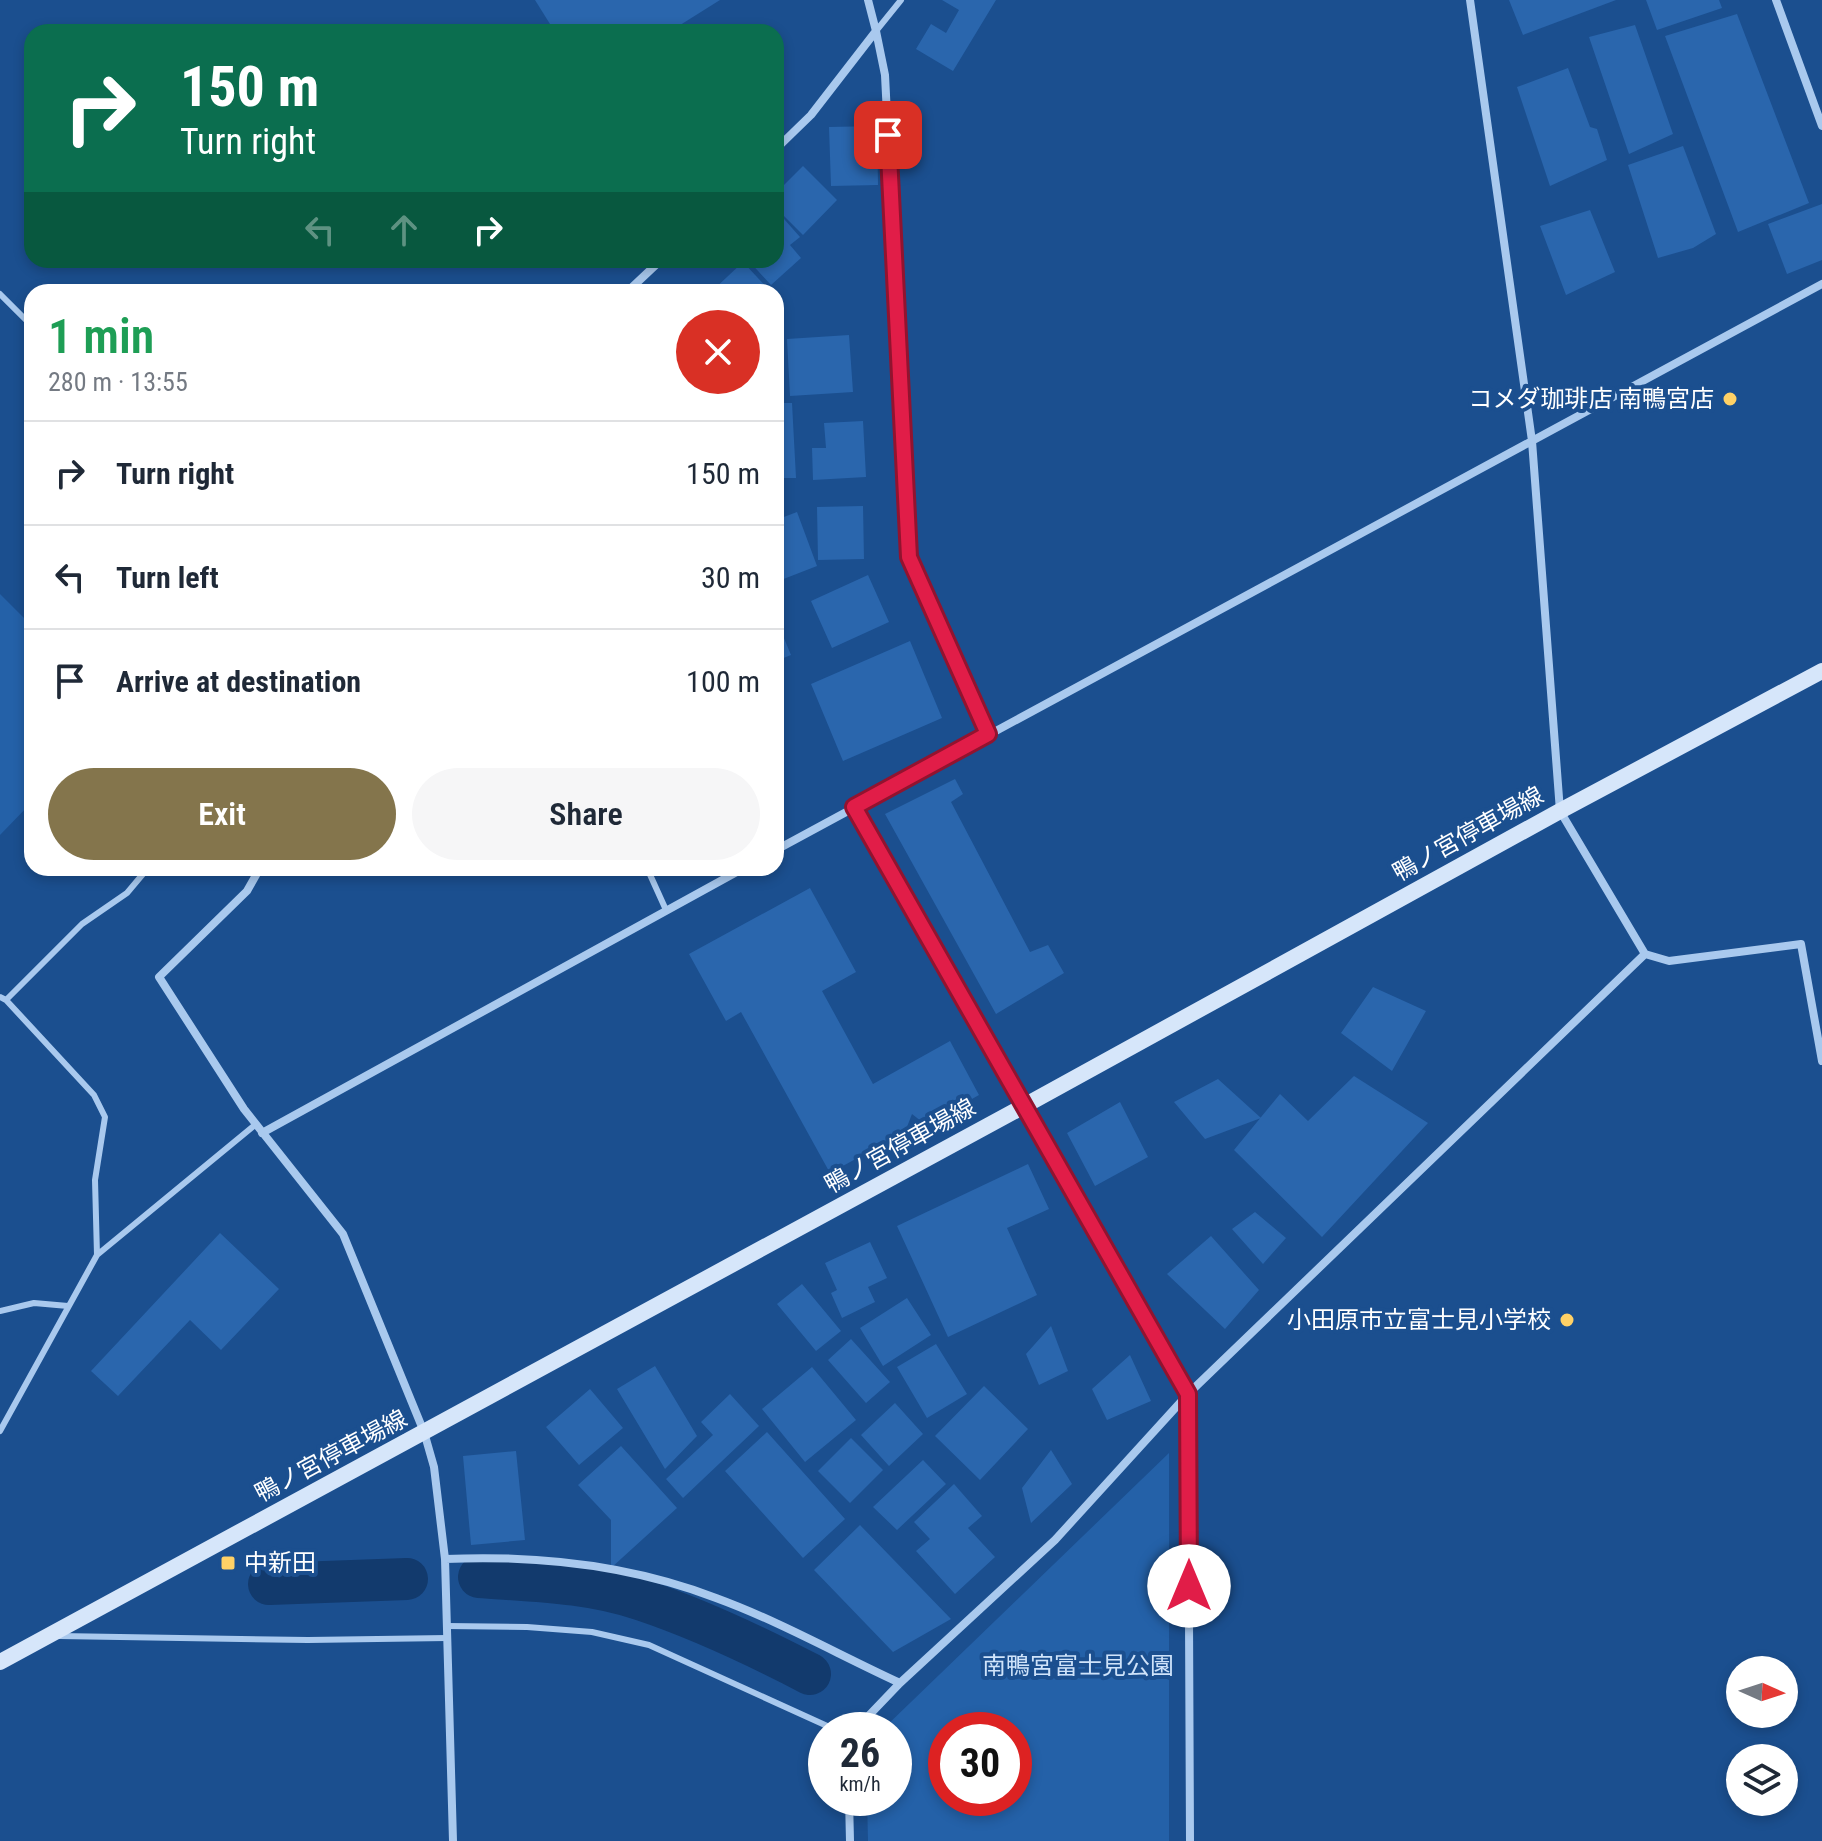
<!DOCTYPE html>
<html lang="en">
<head>
<meta charset="utf-8">
<style>
  :root { --surface:#fff; --page:#f6f6f7; --text:#1f2937; --muted:#747a83; --line:#e0e1e3; --accent:#84754c }
  body { margin:0; font-family:"Roboto Condensed","Noto Sans JP",sans-serif; background:var(--page); color:var(--text); height:100vh; display:flex; flex-direction:column; font-size:30px; white-space:nowrap }
  * { box-sizing:border-box; margin:0 }
  p { font-size:26px; color:var(--muted) }
  .icon { flex:none; width:44px; height:44px; fill:none; stroke:currentColor; stroke-width:2; stroke-linecap:round; stroke-linejoin:round }
  .map { position:relative; flex:1; overflow:hidden }
  .side { position:absolute; left:24px; top:284px; width:760px; height:592px; display:flex; flex-direction:column; background:var(--surface); border-radius:24px; box-shadow:0 4px 12px #0003 }
  .side>* { flex:none }
  .hud { position:absolute; left:24px; top:24px; width:760px; height:244px; border-radius:24px; box-shadow:0 4px 12px #0003; background:#0b6e4f; color:#fff; overflow:hidden }
  .needle { width:52px; rotate:93deg }
  .controls { position:absolute; left:1726px; top:1656px; display:grid; gap:16px }
  .controls a { display:grid; place-items:center; width:72px; height:72px; border-radius:50%; background:var(--surface); box-shadow:0 4px 12px #0003; font-size:40px }
  .speed { position:absolute; left:808px; top:1712px; display:flex; gap:16px; font-size:40px; font-weight:700; text-align:center }
  .speed>* { display:grid; place-content:center; width:104px; height:104px; border-radius:50%; background:var(--surface); box-shadow:0 4px 12px #0003; line-height:1 }
  .speed small { font-size:20px; font-weight:400 }
  .speed .limit { border:12px solid #d22; background:#fff; color:#111 }
  .pin { position:absolute; display:grid; place-items:center; width:68px; height:68px; color:#fff; margin:-34px; border-radius:16px; box-shadow:0 4px 12px #0006 }
  .me { position:absolute; width:88px; margin:-44px; rotate:0deg; stroke-linejoin:round; filter:drop-shadow(0 0 6px #0008) }
  .turn { display:flex; align-items:center; gap:28px; height:168px; padding:0 24px; font-size:36px }
  .turn .icon { width:104px; height:104px; stroke-width:2.5 }
  .turn b { display:block; font-size:56px; line-height:68px }
  .lanes { display:flex; align-items:center; height:76px; padding:0 24px; background:#0003; justify-content:center; gap:40px; direction:ltr }
  .lanes .off { opacity:.35 }
  .round { display:grid; place-items:center; flex:none; width:84px; height:84px; border-radius:42px; background:var(--page) }
  .overview { display:flex; align-items:center; justify-content:space-between; height:136px; padding:0 24px }
  h1 { font-size:48px; font-weight:600; line-height:60px; color:#1e9e55 }
  .primary-button { display:flex; gap:16px; margin-top:auto; padding:16px 24px }
  .primary-button a { flex:1; height:92px; border-radius:48px; background:var(--accent); color:#fff; font-size:32px; font-weight:600; line-height:92px; text-align:center }
  .primary-button a+a { background:var(--page); color:var(--text) }
  ul { padding:0; list-style:none }
  li { display:flex; align-items:center; gap:24px; height:104px; padding:0 24px; border-top:2px solid var(--line) }
  li div { flex:1 }
  li b { display:block; font-size:30px }
  li em { font-style:normal }
  .map>svg:first-child { display:block }
  .green { fill:#2461a8; fill-rule:evenodd }
  .lines { fill:none; stroke-linecap:round; stroke-linejoin:round }
  .canal { stroke:#123a6d; stroke-width:42 }
  .building { fill:#2a66ad }
  .service { stroke:#a9c9ee; stroke-width:6 }
  .minor { stroke:#a9c9ee; stroke-width:8 }
  .secondary { stroke:#d6e6fa; stroke-width:16 }
  .route-casing { stroke:#92132f; stroke-width:20 }
  .route { stroke:#e11d48; stroke-width:14 }
  .poi-dot { fill:#ffd166; stroke:#1b4f8f; stroke-width:3 }
  .labels { text-anchor:middle; dominant-baseline:central; stroke-width:8; stroke-linejoin:round; paint-order:stroke }
  .poi-label { font-size:24px; fill:#fff; stroke:#1b4f8f; text-anchor:end }
  .street-label { font-size:24px; fill:#fff; stroke:#1b4f8f }
  .park-label { font-size:24px; fill:#cfe3fa; stroke:#1b4f8f }
</style>
</head>
<body>
<div class="map">
<svg width="1822" height="1841" viewBox="0 0 1822 1841">
  <rect width="100%" height="100%" fill="#1b4f8f"/>
  <path class="green" d="M 0,594 L 32,626 L 32,802 L 0,835 Z
    M 1169,1453 L 1169,1841 L 868,1841 L 867,1798 L 894,1798 L 894,1730 L 882,1730 ZM 946,1730 L 1014,1730 L 1014,1798 L 946,1798 Z"/>
  <g class="lines">
    <path class="canal" d="M 479,1577 C 533,1581 590,1582 642,1600 C 699,1619 756,1646 810,1674
      M 269,1584 L 407,1579"/>
  </g>
  <path class="building" d="M 535,0 L 720,0 L 669,32 L 555,32 Z
    M 942,0 L 996,0 L 953,71 L 916,49 L 931,24 L 946,33 L 959,10 Z
    M 1509,0 L 1616,0 L 1523,35 Z
    M 1646,0 L 1719,0 L 1722,8 L 1657,30 Z
    M 1737,14 L 1809,203 L 1738,232 L 1665,36 Z
    M 1635,25 L 1673,134 L 1629,154 L 1589,37 Z
    M 1568,68 L 1590,127 L 1597,129 L 1607,160 L 1550,186 L 1517,87 Z
    M 877,126 L 878,185 L 831,186 L 829,127 Z
    M 1683,146 L 1716,234 L 1693,248 L 1658,258 L 1628,165 Z
    M 803,166 L 837,200 L 803,235 L 776,208 L 776,193 Z
    M 1822,204 L 1822,260 L 1787,274 L 1768,224 Z
    M 776,210 L 800,237 L 790,245 L 801,258 L 771,285 L 748,260 L 776,260 Z
    M 1590,210 L 1615,272 L 1566,295 L 1540,226 Z
    M 743,262 L 771,292 L 711,292 Z
    M 849,335 L 853,392 L 790,396 L 787,339 Z
    M 778,403 L 792,403 L 796,478 L 776,478 Z
    M 863,421 L 866,477 L 813,480 L 812,448 L 826,448 L 824,423 Z
    M 863,506 L 864,559 L 818,560 L 817,507 Z
    M 797,512 L 817,566 L 781,580 L 776,567 L 776,520 Z
    M 868,575 L 889,622 L 832,648 L 811,601 Z
    M 776,619 L 791,655 L 776,661 Z
    M 910,641 L 942,718 L 843,761 L 811,684 Z
    M 955,779 L 963,794 L 951,802 L 1030,952 L 1048,945 L 1064,973 L 996,1014 L 885,814 Z
    M 810,888 L 856,972 L 822,991 L 873,1084 L 950,1041 L 979,1095 L 926,1125 L 912,1114 L 905,1132 L 830,1173 L 741,1012 L 726,1021 L 689,954 Z
    M 1373,987 L 1426,1011 L 1392,1071 L 1341,1033 Z
    M 1354,1076 L 1428,1123 L 1322,1237 L 1234,1150 L 1280,1094 L 1308,1121 Z
    M 1218,1079 L 1261,1118 L 1205,1139 L 1174,1102 Z
    M 1120,1102 L 1148,1157 L 1095,1186 L 1067,1133 Z
    M 1028,1164 L 1049,1209 L 1007,1228 L 1037,1295 L 948,1337 L 897,1226 Z
    M 1255,1212 L 1286,1238 L 1263,1264 L 1232,1229 Z
    M 220,1233 L 279,1289 L 221,1350 L 190,1320 L 118,1396 L 91,1371 Z
    M 1211,1236 L 1259,1290 L 1225,1329 L 1167,1274 Z
    M 870,1242 L 887,1278 L 868,1287 L 875,1302 L 842,1318 L 831,1293 L 837,1290 L 825,1263 Z
    M 802,1284 L 841,1331 L 816,1351 L 777,1304 Z
    M 907,1298 L 931,1335 L 883,1366 L 860,1328 Z
    M 1051,1326 L 1068,1371 L 1039,1385 L 1026,1354 Z
    M 851,1339 L 890,1382 L 866,1403 L 828,1360 Z
    M 936,1344 L 967,1394 L 927,1418 L 897,1367 Z
    M 1130,1355 L 1151,1401 L 1107,1420 L 1092,1389 Z
    M 655,1366 L 697,1436 L 665,1469 L 617,1389 Z
    M 812,1367 L 856,1420 L 805,1462 L 762,1409 Z
    M 984,1386 L 1028,1429 L 980,1480 L 935,1436 Z
    M 590,1389 L 623,1428 L 579,1465 L 546,1427 Z
    M 730,1394 L 759,1426 L 683,1498 L 666,1479 L 713,1435 L 701,1422 Z
    M 895,1403 L 923,1434 L 889,1466 L 861,1435 Z
    M 767,1432 L 845,1519 L 803,1558 L 725,1471 Z
    M 851,1438 L 883,1470 L 850,1503 L 818,1471 Z
    M 621,1446 L 677,1508 L 611,1568 L 611,1520 L 578,1485 Z
    M 1051,1450 L 1072,1484 L 1031,1523 L 1022,1488 Z
    M 516,1451 L 525,1540 L 471,1545 L 463,1456 Z
    M 923,1460 L 946,1484 L 897,1530 L 873,1507 Z
    M 954,1484 L 982,1516 L 968,1528 L 995,1557 L 955,1594 L 916,1551 L 930,1539 L 914,1522 Z
    M 860,1525 L 951,1619 L 893,1652 L 814,1570 Z"/>
  <g class="lines">
    <path class="service" d="M 876,31 L 901,0
      M 0,294 L 32,326
      M 647,868 L 666,910
      M 0,997 L 6,1000 L 94,1095 L 105,1117 L 95,1180 L 97,1255
      M 6,1000 L 82,924 L 127,893 L 148,868
      M 0,1311 L 34,1303 L 68,1306
      M 0,1431 L 97,1255 L 256,1124
      M 447,1626 L 527,1627 L 592,1632 L 649,1645 L 836,1730
      M 59,1636 L 308,1640 L 447,1638"/>
    <path class="minor" d="M 1776,0 L 1822,126
      M 876,31 L 885,75 L 909,557 L 988,734
      M 776,149 L 811,115 L 876,31 L 868,0
      M 627,292 L 661,260
      M 854,807 L 1188,1394 L 1190,1841
      M 776,850 L 1822,284
      M 260,868 L 247,891 L 159,977 L 244,1109 L 343,1234 L 424,1432 L 434,1467 L 445,1559 L 453,1841
      M 1645,954 L 1669,961 L 1801,944 L 1822,1061
      M 262,1133 L 744,868
      M 445,1559 C 537,1555 630,1565 716,1598 C 779,1621 839,1655 900,1683
      M 855,1730 L 900,1683 L 1055,1540 L 1188,1394 L 1645,954 L 1560,811 L 1532,441 L 1470,0
      M 849,1798 L 850,1841"/>
    <path class="secondary" d="M 0,1662 L 1024,1106 L 1560,811 L 1822,671"/>
  </g>
  <g class="lines">
    <g class="route-casing">
      <path id="route" d="M 888,135 L 909,557 L 988,734 L 854,807 L 1188,1394 L 1189,1586"/>
    </g>
    <use href="#route" class="route"/>
  </g>
  <g class="poi-dot">
    <circle cx="1730" cy="399" r="8"/>
    <circle cx="1567" cy="1320" r="8"/>
    <rect x="220" y="1555" width="16" height="16" rx="4"/>
  </g>
  <g class="labels">
    <g class="poi-label">
      <text x="1714" y="399">コメダ珈琲店 南鴨宮店</text>
      <text x="1551" y="1320">小田原市立富士見小学校</text>
      <text x="244" y="1563" text-anchor="start">中新田</text>
    </g>
    <g class="street-label">
      <text transform="translate(1468 834) rotate(-29)">鴨ノ宮停車場線</text>
      <text transform="translate(900 1146) rotate(-29)">鴨ノ宮停車場線</text>
      <text transform="translate(331 1456) rotate(-28)">鴨ノ宮停車場線</text>
    </g>
    <g class="park-label">
      <text x="1078" y="1666">南鴨宮富士見公園</text>
    </g>
  </g>
</svg>
<div class="controls">
<a><svg class="needle" viewBox="-14 -14 28 28"><path d="M0-13l5 13h-10z" fill="#e53935"/><path d="M0 13l5-13h-10z" fill="#747a83"/></svg></a>
<a><svg class="icon" aria-label="layers" viewBox="0 0 24 24"><path d="M12 4l9 5-9 5-9-5zM3 14l9 5 9-5"/></svg></a>
</div>
<div class="speed"><div>26<small>km/h</small></div><div class="limit">30</div></div>
<div class="pin" style="left:888px;top:135px;background:#d93025"><svg class="icon" aria-label="arrive" viewBox="0 0 24 24"><path d="M6 21V4h12l-3 4 3 4H6"/></svg></div>
<svg class="me" style="left:1189px;top:1586px" viewBox="-20 -20 40 40"><circle r="19" fill="#fff"/><path d="M0-13L10 11 0 6-10 11z" fill="#e11d48"/></svg>
<div class="hud">
<div class="turn"><svg class="icon" aria-label="right" viewBox="0 0 24 24"><path d="M7 20v-9h11M14 6l5 5-5 5"/></svg><div><b>150 m</b>Turn right</div></div>
<div class="lanes"><svg class="icon off" aria-label="left" viewBox="0 0 24 24"><path d="M17 20v-9H6M10 6l-5 5 5 5"/></svg><svg class="icon off" aria-label="ahead" viewBox="0 0 24 24"><path d="M12 20V5M6 11l6-6 6 6"/></svg><svg class="icon" aria-label="right" viewBox="0 0 24 24"><path d="M7 20v-9h11M14 6l5 5-5 5"/></svg></div>
</div>
<section class="side">
<div class="overview"><div><h1>1 min</h1><p>280 m · 13:55</p></div><a class="round" style="background:#d93025;color:#fff"><svg class="icon" aria-label="close" viewBox="0 0 24 24"><path d="M6 6l12 12M18 6L6 18"/></svg></a></div>
<ul>
<li><svg class="icon" aria-label="right" viewBox="0 0 24 24"><path d="M7 20v-9h11M14 6l5 5-5 5"/></svg><div><b>Turn right</b></div><em>150 m</em></li>
<li><svg class="icon" aria-label="left" viewBox="0 0 24 24"><path d="M17 20v-9H6M10 6l-5 5 5 5"/></svg><div><b>Turn left</b></div><em>30 m</em></li>
<li><svg class="icon" aria-label="arrive" viewBox="0 0 24 24"><path d="M6 21V4h12l-3 4 3 4H6"/></svg><div><b>Arrive at destination</b></div><em>100 m</em></li>
</ul>
<div class="primary-button"><a>Exit</a><a>Share</a></div>
</section>
</div>
</body>
</html>
